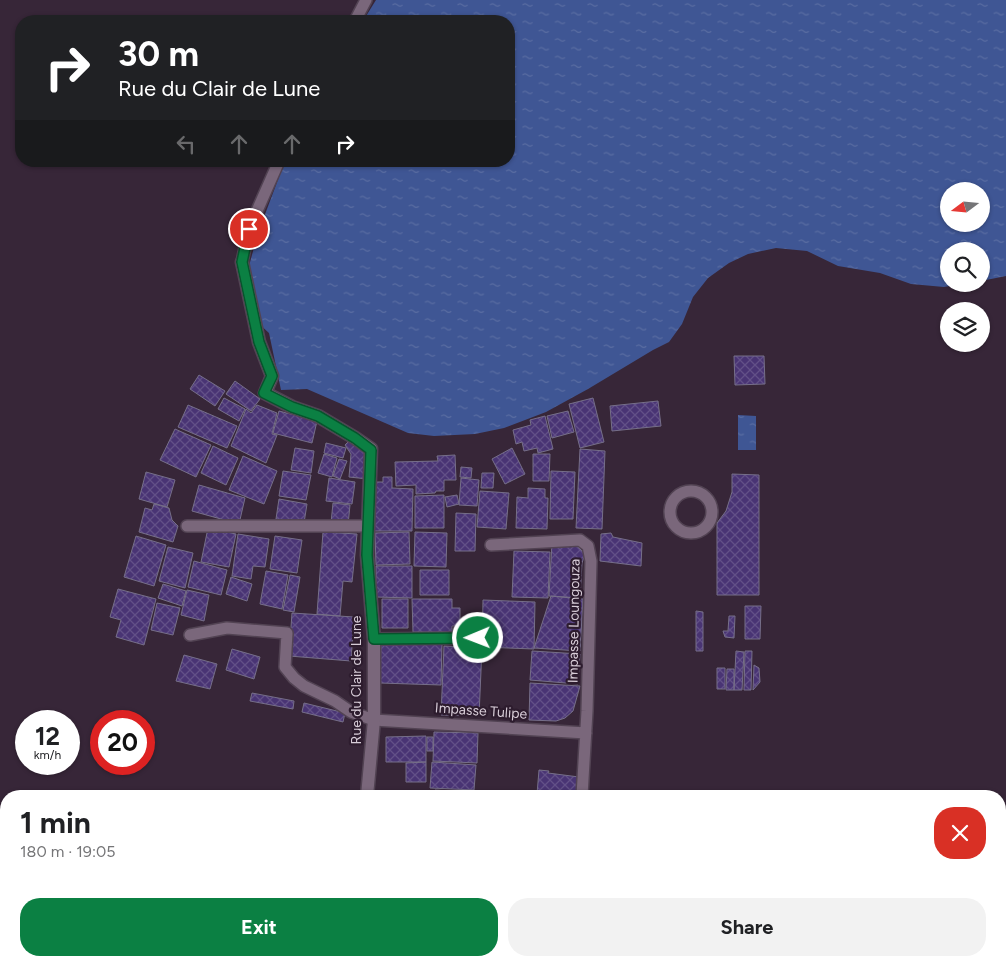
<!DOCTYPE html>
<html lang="en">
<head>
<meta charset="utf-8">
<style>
  :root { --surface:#fff; --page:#f2f2f2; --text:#202124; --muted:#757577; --accent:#0b8043 }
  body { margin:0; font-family:Figtree,sans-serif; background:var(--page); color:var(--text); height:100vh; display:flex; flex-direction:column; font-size:19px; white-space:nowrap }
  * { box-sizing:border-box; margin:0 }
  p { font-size:16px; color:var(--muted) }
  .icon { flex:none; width:28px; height:28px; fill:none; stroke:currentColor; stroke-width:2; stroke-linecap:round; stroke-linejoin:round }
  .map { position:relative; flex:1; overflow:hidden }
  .details { position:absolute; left:0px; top:790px; width:1006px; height:176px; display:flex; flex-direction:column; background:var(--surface); border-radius:20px 20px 0 0; box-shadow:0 1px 4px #0004 }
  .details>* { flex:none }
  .top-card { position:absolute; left:15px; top:15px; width:500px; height:152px; border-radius:20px; box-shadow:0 1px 4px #0004; background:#202124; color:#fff; overflow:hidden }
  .needle { width:32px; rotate:254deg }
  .buttons { position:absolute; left:940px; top:182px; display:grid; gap:10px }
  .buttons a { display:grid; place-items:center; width:50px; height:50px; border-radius:50%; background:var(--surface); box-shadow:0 1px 4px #0004; font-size:25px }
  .speed { position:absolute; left:15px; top:710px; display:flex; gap:10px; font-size:25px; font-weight:700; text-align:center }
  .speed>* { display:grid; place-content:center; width:65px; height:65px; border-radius:50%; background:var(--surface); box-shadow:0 1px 4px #0004; line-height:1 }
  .speed small { font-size:12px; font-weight:400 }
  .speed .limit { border:8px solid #d22; background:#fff; color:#111 }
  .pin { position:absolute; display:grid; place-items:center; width:42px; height:42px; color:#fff; margin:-21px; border:2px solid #fff; border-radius:50%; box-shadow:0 1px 5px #0007 }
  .me { position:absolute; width:55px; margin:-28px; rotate:269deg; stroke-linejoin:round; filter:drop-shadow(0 0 4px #0008) }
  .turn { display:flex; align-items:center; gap:18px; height:105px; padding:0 20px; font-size:22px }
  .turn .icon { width:65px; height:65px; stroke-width:2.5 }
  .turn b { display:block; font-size:35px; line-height:42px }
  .lanes { display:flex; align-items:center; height:48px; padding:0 20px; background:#0003; justify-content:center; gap:25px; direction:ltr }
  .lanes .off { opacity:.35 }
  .round { display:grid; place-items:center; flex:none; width:52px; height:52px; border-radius:20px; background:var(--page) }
  .summary { display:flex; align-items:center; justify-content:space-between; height:85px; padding:0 20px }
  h1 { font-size:30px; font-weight:700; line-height:38px }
  .action { display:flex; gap:10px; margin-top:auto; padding:10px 20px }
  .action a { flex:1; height:58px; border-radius:20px; background:var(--accent); color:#fff; font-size:20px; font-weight:700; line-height:58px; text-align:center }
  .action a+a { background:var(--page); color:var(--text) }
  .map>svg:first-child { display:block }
  .water { fill:url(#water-ripples); fill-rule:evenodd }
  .building { fill:url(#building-cross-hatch); stroke:#766f89 }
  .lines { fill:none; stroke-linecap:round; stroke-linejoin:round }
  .lane-casing { stroke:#524353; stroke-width:14 }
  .street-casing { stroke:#524353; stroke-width:15 }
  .path { stroke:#8e818f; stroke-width:3; stroke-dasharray:4 2.5; stroke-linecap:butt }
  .lane { stroke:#7a677b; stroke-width:11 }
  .street { stroke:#7a677b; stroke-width:12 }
  .route-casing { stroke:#07532c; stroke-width:12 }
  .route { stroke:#0b8043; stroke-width:9 }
  .labels { text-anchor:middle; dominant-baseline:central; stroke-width:4.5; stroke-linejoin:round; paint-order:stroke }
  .street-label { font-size:14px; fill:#d8cdd8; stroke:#2d1c2e }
</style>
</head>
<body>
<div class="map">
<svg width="1006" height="966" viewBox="0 0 1006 966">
  <defs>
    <pattern id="water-ripples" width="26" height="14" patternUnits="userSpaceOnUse" patternTransform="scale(1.25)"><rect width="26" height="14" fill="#3f5694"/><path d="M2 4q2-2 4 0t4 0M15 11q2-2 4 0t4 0" fill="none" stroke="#5a6da2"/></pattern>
    <pattern id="building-cross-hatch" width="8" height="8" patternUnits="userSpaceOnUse" patternTransform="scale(1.25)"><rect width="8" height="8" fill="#493474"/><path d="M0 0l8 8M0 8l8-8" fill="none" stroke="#625087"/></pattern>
  </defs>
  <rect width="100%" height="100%" fill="#372638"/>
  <path class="water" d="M 376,0 L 1006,0 L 1006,276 L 981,281 L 981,251 L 949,251 L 949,284 L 962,284 L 944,287 L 911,284 L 880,273 L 838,266 L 807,251 L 776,248 L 748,254 L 729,263 L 708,278 L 693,297 L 682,324 L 669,342 L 653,350 L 588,389 L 546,412 L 504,428 L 475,434 L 434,436 L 408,433 L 307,389 L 281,390 L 269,333 L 257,322 L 249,266 L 258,233 L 285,161 L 509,161 L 509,21 L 363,21 ZM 949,191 L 981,191 L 981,224 L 949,224 Z
    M 738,415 L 756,416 L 756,450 L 738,450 Z"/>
  <path class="building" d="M 734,356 L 764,356 L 765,384 L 735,385 Z
    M 199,375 L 225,391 L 215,406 L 190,389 Z
    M 235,381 L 260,399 L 251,411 L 226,394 Z
    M 224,398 L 245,409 L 239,421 L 218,409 Z
    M 593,398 L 604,442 L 580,448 L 569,404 Z
    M 658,401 L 661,426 L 612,431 L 610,406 Z
    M 188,405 L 237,426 L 227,448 L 178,427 Z
    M 257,405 L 277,413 L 272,434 L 277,435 L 266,463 L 231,446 L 246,409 L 251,413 Z
    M 279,411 L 317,421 L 312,443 L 273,433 Z
    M 568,411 L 574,432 L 552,438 L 547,416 Z
    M 545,416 L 553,449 L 538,453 L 537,448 L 524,451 L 522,442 L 516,444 L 513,430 L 531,425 L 530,420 Z
    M 175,429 L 211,445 L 196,477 L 160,460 Z
    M 351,439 L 369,455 L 368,479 L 349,477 L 351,454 L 345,445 Z
    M 326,443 L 346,448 L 343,458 L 324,453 Z
    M 213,446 L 238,458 L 226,485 L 201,473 Z
    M 295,448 L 314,451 L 311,473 L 291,470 Z
    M 512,448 L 525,474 L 505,484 L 492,459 Z
    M 580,449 L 605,451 L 602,529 L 576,528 Z
    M 324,454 L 337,458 L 332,477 L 318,473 Z
    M 533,454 L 550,454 L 549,481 L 533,481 Z
    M 455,455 L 456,480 L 444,480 L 444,491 L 436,491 L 435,493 L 416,494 L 416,485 L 396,486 L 395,462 L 438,461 L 437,456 Z
    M 243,456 L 277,471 L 264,504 L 229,490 Z
    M 339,459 L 347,461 L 340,479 L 333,476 Z
    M 461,467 L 472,468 L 471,478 L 460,477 Z
    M 283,471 L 311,475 L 306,500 L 279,496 Z
    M 551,471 L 575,472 L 573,519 L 550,519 Z
    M 146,472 L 175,480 L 167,507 L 139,499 Z
    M 482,473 L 494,473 L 493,488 L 481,488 Z
    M 732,474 L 759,475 L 759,595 L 717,595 L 717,523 L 726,511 L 732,492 Z
    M 383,477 L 392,477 L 392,488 L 413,489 L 412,531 L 372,531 L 372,482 L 383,482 Z
    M 329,478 L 355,482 L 352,504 L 326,501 Z
    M 461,478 L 479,480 L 477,506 L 459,505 Z
    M 199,485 L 245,498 L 239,524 L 192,511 Z
    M 528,488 L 545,489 L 545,498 L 548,498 L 547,529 L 516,528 L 517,497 L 528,498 Z
    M 480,491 L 509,493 L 506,529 L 477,527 Z
    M 444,495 L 444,528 L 415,528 L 415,496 Z
    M 457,495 L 459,504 L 447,507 L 445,497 Z
    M 279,499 L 307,504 L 304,523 L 276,519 Z
    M 333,503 L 350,505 L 348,525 L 331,523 Z
    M 154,504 L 169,508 L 172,520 L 178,526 L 173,542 L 139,532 L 145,508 L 152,510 Z
    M 456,513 L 476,514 L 475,551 L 455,551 Z
    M 208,528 L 236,534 L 229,567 L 201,562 Z
    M 323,532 L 357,534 L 352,582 L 343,581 L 340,616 L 317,614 Z
    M 409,532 L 410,564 L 376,565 L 375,533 Z
    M 415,532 L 447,533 L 446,567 L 414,566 Z
    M 611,533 L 613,537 L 642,543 L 641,566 L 600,561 L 601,534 Z
    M 238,534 L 269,539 L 265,567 L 253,566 L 251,579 L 232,576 Z
    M 136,536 L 166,545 L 154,586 L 124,577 Z
    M 275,536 L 302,540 L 297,573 L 270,569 Z
    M 552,543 L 576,545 L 585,554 L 582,563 L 580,598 L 549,596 Z
    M 168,547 L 193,553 L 185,588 L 159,581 Z
    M 514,551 L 550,552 L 548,598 L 512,597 Z
    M 194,561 L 227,570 L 221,595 L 188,587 Z
    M 376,566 L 412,566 L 412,598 L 376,597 Z
    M 420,570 L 449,570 L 449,595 L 420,595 Z
    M 266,571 L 288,575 L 282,609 L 260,604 Z
    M 290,575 L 300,577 L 294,612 L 283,610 Z
    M 231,577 L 252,584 L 247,601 L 226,594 Z
    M 163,584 L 186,591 L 182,606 L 158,598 Z
    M 118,589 L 156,599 L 144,645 L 116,637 L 121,620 L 110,617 Z
    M 187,590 L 209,595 L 204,621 L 181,615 Z
    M 551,596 L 583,599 L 580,651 L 534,648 Z
    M 382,599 L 408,599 L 408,628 L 382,628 Z
    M 412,599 L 452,599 L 452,608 L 460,608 L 460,626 L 452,626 L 452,632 L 413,632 Z
    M 483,600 L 535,602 L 534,649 L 482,647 Z
    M 157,603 L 180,608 L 173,635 L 151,630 Z
    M 745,606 L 761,606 L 760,639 L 745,639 Z
    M 696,611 L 703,612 L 703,651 L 696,651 Z
    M 292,613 L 354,617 L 351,661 L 289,656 Z
    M 729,616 L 735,616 L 734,638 L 725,637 L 723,631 L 728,631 Z
    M 381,641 L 442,643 L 441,685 L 380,683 Z
    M 444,646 L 482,648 L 479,716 L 441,715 Z
    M 232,649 L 260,657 L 254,679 L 226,670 Z
    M 532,651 L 580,654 L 578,684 L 530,680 Z
    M 736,651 L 744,652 L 742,690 L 734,690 Z
    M 745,651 L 752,651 L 751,690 L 744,690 Z
    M 184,655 L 217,664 L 210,689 L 176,681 Z
    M 754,665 L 759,668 L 760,682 L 753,690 Z
    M 717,668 L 725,668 L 725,689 L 717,689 Z
    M 727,669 L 734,669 L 734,690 L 726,690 Z
    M 530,683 L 580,686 L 573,711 L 565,718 L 556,721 L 529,720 Z
    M 252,693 L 294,701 L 293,709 L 250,701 Z
    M 304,703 L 345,713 L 343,722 L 302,712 Z
    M 434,732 L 478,733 L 477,763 L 433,761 Z
    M 426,736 L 426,762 L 386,762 L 386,737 Z
    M 427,737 L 433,737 L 433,751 L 427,751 Z
    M 426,762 L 426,782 L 406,782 L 406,763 Z
    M 432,762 L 476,765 L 474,790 L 430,788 Z
    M 539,770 L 549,771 L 548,773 L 579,777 L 577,796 L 537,794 Z
    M 435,790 L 472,792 L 471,796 L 435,796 Z
    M 248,791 L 267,791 L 267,796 L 248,796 Z
    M 476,791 L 521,795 L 521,796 L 475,796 Z
    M 379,792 L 434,795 L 434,796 L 379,796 Z
    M 1000,938 L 1006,938 L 1006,966 L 975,966 L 975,960 L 1000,960 Z
    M 364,960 L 413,960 L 413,966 L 364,966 Z
    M 416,960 L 429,960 L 429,966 L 416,966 Z
    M 432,960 L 445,960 L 445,966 L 432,966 Z
    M 449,960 L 469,960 L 469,966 L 449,966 Z
    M 506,960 L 540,960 L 540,966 L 506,966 Z
    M 548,960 L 580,960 L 579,966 L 548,966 Z
    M 884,960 L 929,960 L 929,966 L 885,966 Z"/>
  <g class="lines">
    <g class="lane-casing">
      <path id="lane" d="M 355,21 L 366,0
        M 242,262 L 249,229 L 279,161
        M670 512a21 21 0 1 1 42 0a21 21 0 1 1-42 0Z
        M 187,526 L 367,526
        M 491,545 L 580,540 L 588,546 L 591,561 L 587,711 L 582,796
        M 190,635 L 227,628 L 287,633 L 285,667 L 294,678 L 304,686 L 335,701 L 351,712 L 374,720 L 586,733
        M 374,639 L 479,638"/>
    </g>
    <g class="street-casing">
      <path id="street" d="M 242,262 L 259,342 L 272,376 L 265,393 L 292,407 L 318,416 L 355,438 L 371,449 L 367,555 L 374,639 L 374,720 L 367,796
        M 357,966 L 358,960"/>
    </g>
    <path class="path" d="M 103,966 L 104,960"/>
    <use href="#lane" class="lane"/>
    <use href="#street" class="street"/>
  </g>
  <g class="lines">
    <g class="route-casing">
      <path id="route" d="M 249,229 L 242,262 L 259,342 L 272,376 L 264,393 L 292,407 L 318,416 L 355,438 L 371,450 L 367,555 L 374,639 L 478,638"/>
    </g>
    <use href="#route" class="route"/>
  </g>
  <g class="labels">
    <g class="street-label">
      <text transform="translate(574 621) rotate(-89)">Impasse Loungouza</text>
      <text transform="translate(356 680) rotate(-90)">Rue du Clair de Lune</text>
      <text transform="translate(481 711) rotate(4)">Impasse Tulipe</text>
    </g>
  </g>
</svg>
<div class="buttons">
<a><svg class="needle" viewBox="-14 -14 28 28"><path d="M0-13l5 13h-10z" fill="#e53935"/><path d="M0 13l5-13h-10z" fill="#757577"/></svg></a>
<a><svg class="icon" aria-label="search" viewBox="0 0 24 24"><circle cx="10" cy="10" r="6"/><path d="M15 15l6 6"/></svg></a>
<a><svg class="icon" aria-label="layers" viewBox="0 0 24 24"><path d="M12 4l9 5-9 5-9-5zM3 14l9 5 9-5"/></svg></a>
</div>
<div class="speed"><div>12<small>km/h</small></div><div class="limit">20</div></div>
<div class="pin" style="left:249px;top:229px;background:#d93025"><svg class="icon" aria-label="arrive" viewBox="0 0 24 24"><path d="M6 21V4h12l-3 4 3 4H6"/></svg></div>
<svg class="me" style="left:478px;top:638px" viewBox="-20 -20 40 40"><circle r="17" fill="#0b8043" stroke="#fff" stroke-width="3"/><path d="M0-11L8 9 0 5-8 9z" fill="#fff"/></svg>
<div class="top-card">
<div class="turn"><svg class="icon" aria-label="right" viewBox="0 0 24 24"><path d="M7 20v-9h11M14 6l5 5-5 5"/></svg><div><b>30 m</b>Rue du Clair de Lune</div></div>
<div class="lanes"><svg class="icon off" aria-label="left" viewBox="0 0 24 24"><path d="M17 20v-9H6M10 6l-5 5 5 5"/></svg><svg class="icon off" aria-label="ahead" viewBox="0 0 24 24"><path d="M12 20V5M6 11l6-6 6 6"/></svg><svg class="icon off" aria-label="ahead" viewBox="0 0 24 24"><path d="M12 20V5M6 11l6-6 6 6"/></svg><svg class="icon" aria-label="right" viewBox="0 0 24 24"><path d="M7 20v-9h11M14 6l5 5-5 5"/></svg></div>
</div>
<section class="details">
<div class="summary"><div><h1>1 min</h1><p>180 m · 19:05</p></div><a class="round" style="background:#d93025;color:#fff"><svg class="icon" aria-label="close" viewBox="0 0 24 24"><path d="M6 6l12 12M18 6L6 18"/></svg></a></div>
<div class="action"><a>Exit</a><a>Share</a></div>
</section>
</div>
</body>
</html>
